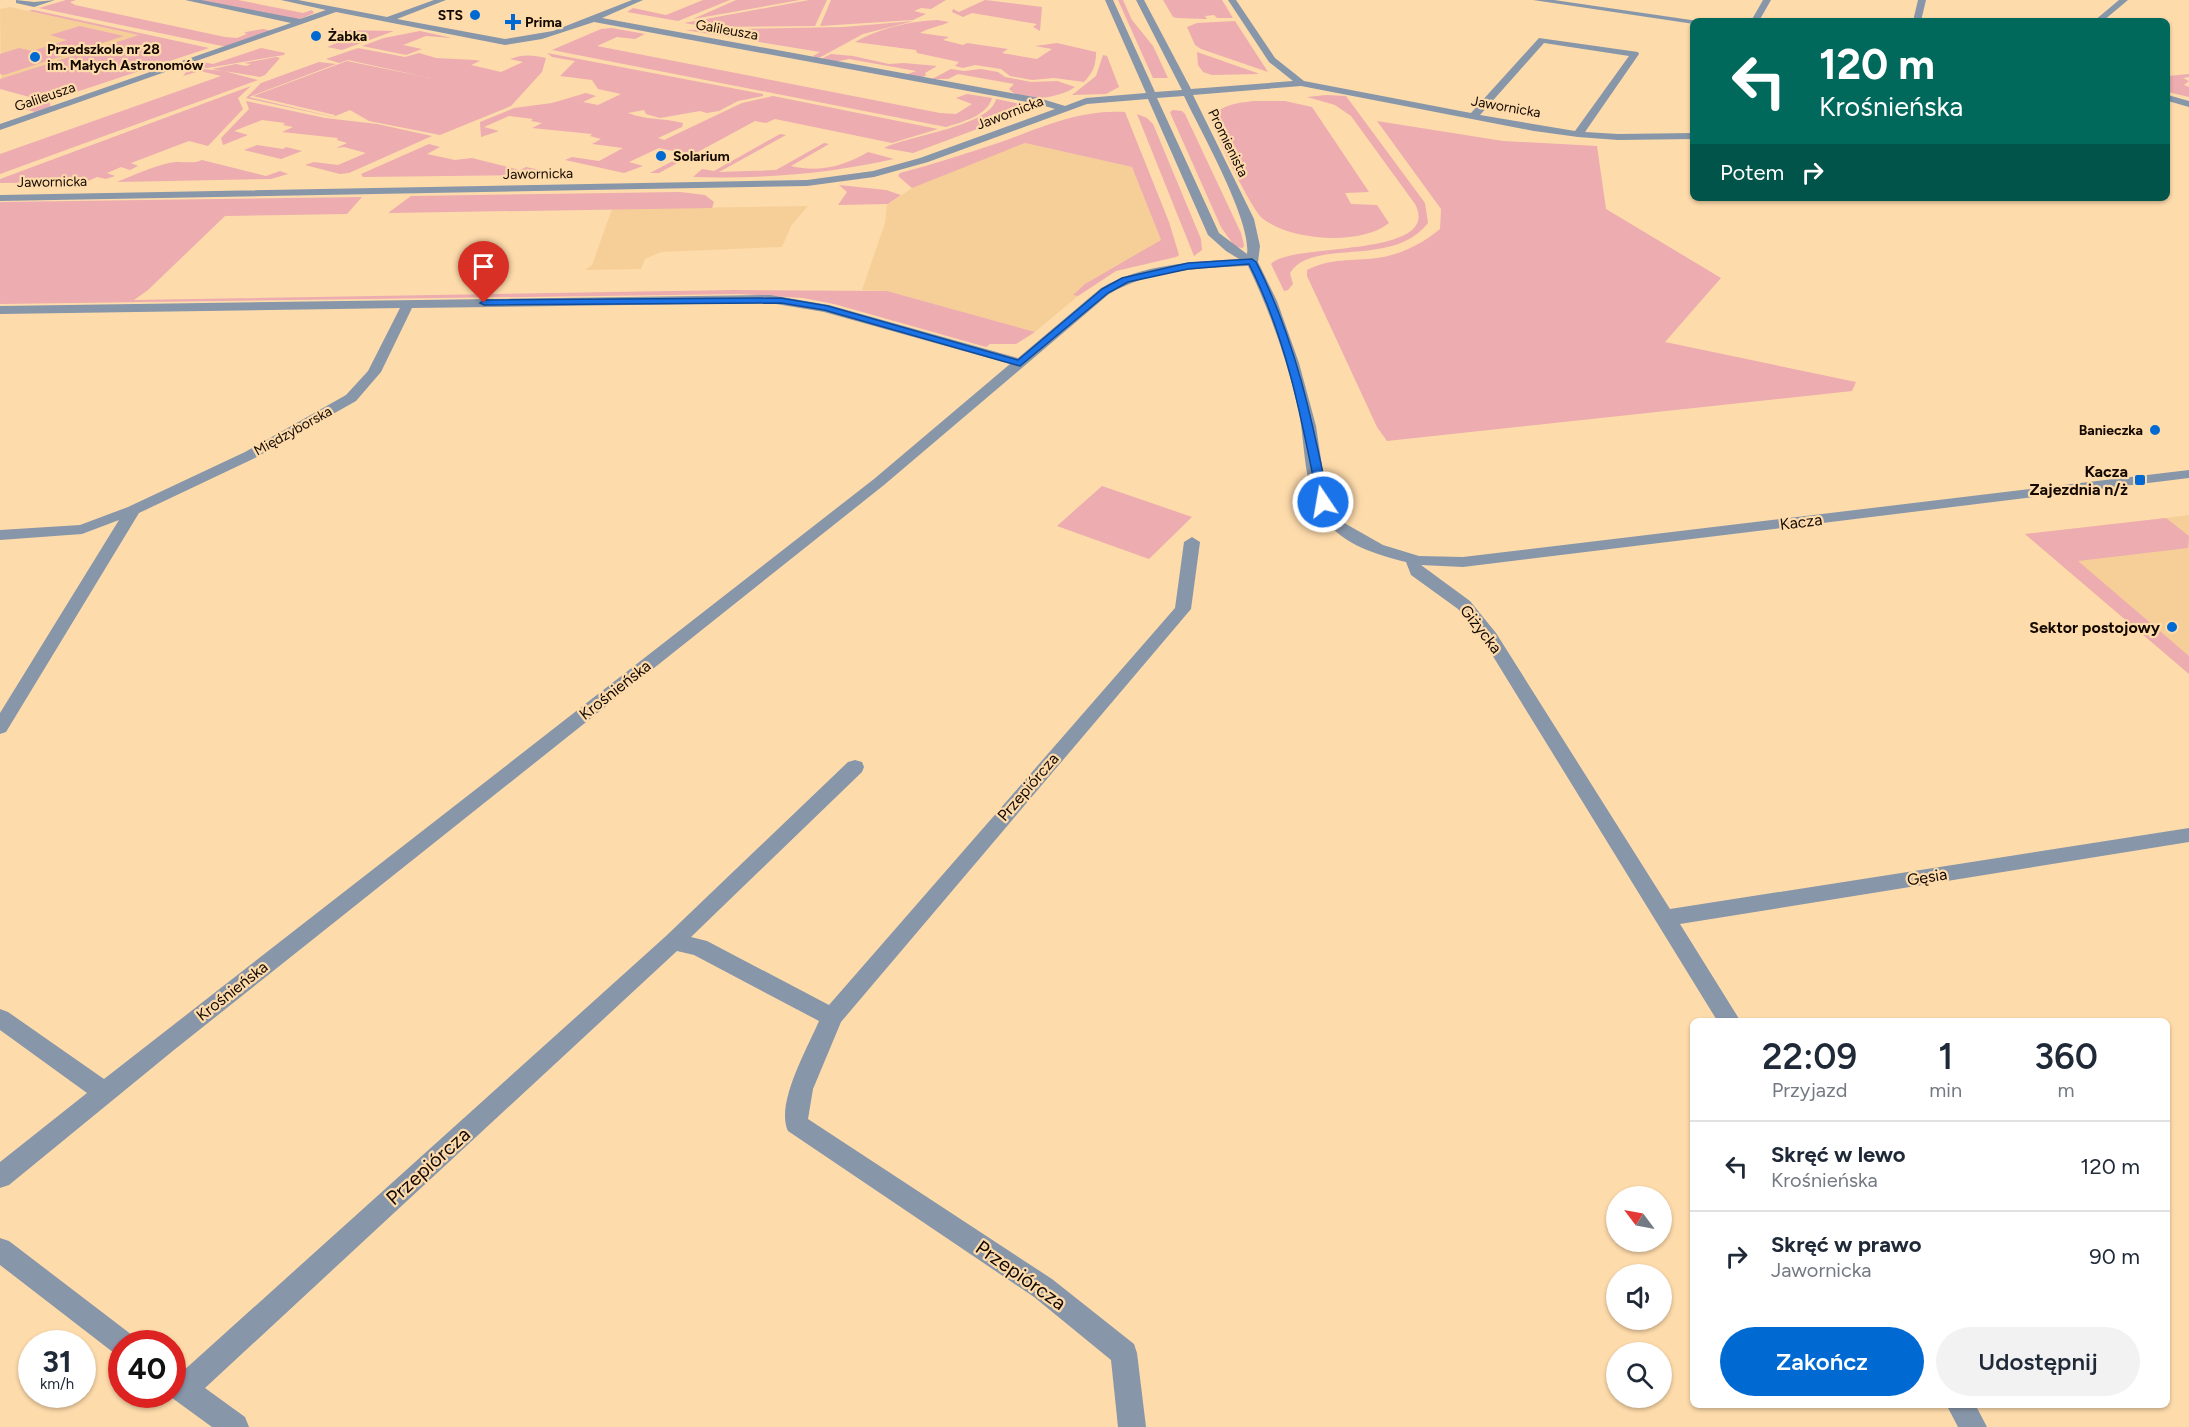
<!DOCTYPE html>
<html lang="pl">
<head>
<meta charset="utf-8">
<style>
  :root { --surface:#fff; --page:#f2f2f3; --text:#1f2937; --muted:#747a83; --line:#e0e1e3; --accent:#006ad2 }
  body { margin:0; font-family:Figtree,sans-serif; background:var(--page); color:var(--text); height:100vh; display:flex; flex-direction:column; font-size:22px; white-space:nowrap }
  * { box-sizing:border-box; margin:0 }
  p { font-size:20px; color:var(--muted) }
  .icon { flex:none; width:33px; height:33px; fill:none; stroke:currentColor; stroke-width:2; stroke-linecap:round; stroke-linejoin:round }
  .map { position:relative; flex:1; overflow:hidden }
  .drawer { position:absolute; left:1690px; top:1018px; width:480px; height:390px; display:flex; flex-direction:column; background:var(--surface); border-radius:9px; box-shadow:0 2px 4px #0004 }
  .drawer>* { flex:none }
  .guide { position:absolute; left:1690px; top:18px; width:480px; height:183px; border-radius:9px; box-shadow:0 2px 4px #0004; background:#00695c; color:#fff; overflow:hidden }
  .needle { width:39px; rotate:302deg }
  .controls { position:absolute; left:1606px; top:1186px; display:grid; gap:12px }
  .controls a { display:grid; place-items:center; width:66px; height:66px; border-radius:50%; background:var(--surface); box-shadow:0 2px 4px #0004; font-size:30px }
  .speed { position:absolute; left:18px; top:1330px; display:flex; gap:12px; font-size:30px; font-weight:700; text-align:center }
  .speed>* { display:grid; place-content:center; width:78px; height:78px; border-radius:50%; background:var(--surface); box-shadow:0 2px 4px #0004; line-height:1 }
  .speed small { font-size:15px; font-weight:400 }
  .speed .limit { border:9px solid #d22; background:#fff; color:#111 }
  .pin { position:absolute; display:grid; place-items:center; width:51px; height:51px; color:#fff; margin:-62px -26px; border-radius:50% 50% 50% 0; rotate:-45deg; box-shadow:0 0 6px #0007 }
  .pin .icon { rotate:45deg }
  .me { position:absolute; width:66px; margin:-33px; rotate:348deg; stroke-linejoin:round; filter:drop-shadow(0 0 4px #0008) }
  .turn { display:flex; align-items:center; gap:21px; height:126px; padding:0 30px; font-size:27px }
  .turn .icon { width:78px; height:78px; stroke-width:2.5 }
  .turn b { display:block; font-size:42px; line-height:51px }
  .then { display:flex; align-items:center; height:57px; padding:0 30px; background:#0003; gap:12px; font-size:22px }
  .eta { display:flex; justify-content:space-evenly; align-items:center; height:102px; text-align:center }
  .eta b { font-size:36px; font-weight:600; line-height:42px }
  .primary-button { display:flex; gap:12px; margin-top:auto; padding:12px 30px }
  .primary-button a { flex:1; height:69px; border-radius:36px; background:var(--accent); color:#fff; font-size:24px; font-weight:600; line-height:69px; text-align:center }
  .primary-button a+a { background:var(--page); color:var(--text) }
  ul { padding:0; list-style:none }
  li { display:flex; align-items:center; gap:18px; height:90px; padding:0 30px; border-top:2px solid var(--line) }
  li div { flex:1 }
  li b { display:block; font-size:22px }
  li em { font-style:normal }
  .map>svg:first-child { display:block }
  .built { fill:#f6cf98 }
  .green { fill:#ecacb0 }
  .lines { fill:none; stroke-linecap:round; stroke-linejoin:round }
  .minor { fill:#8796a9; fill-rule:evenodd }
  .route { fill:#1a73e8; stroke:#114b97; stroke-width:1.5 }
  .poi-dot { fill:#006ad2; stroke:#fedbab; stroke-width:2 }
  .labels { text-anchor:middle; dominant-baseline:central; stroke-width:4.5; stroke-linejoin:round; paint-order:stroke }
  .far-poi-label { font-size:14px; font-weight:bold; fill:#140900; stroke:#fedbab; text-anchor:start }
  .far-street-label { font-size:14px; fill:#140900; stroke:#fedbab }
  .poi-label { font-size:16px; font-weight:bold; fill:#140900; stroke:#fedbab; text-anchor:end }
  .street-label { font-size:16px; fill:#140900; stroke:#fedbab }
  .near-street-label { font-size:20px; fill:#140900; stroke:#fedbab }
</style>
</head>
<body>
<div class="map">
<svg width="2189" height="1427" viewBox="0 0 2189 1427">
  <rect width="100%" height="100%" fill="#fedbab"/>
  <path class="built" d="M 10,7 L 141,35 L 1,79 L 0,9 Z
    M 1025,143 L 1132,167 L 1161,240 L 1074,295 L 1078,296 L 1035,332 L 887,291 L 862,290 L 885,223 L 887,205 L 918,184 Z
    M 808,206 L 791,226 L 782,247 L 661,252 L 645,259 L 641,269 L 585,270 L 592,265 L 612,209 Z
    M 2189,515 L 2189,674 L 2025,534 L 2166,518 Z"/>
  <path class="green" d="M 66,0 L 76,0 L 70,2 L 75,5 L 225,37 L 237,38 L 247,34 L 244,33 L 246,32 L 263,29 L 273,31 L 227,47 L 39,8 Z
    M 198,0 L 238,0 L 303,13 L 312,10 L 314,13 L 298,20 Z
    M 703,0 L 730,0 L 678,21 L 627,12 L 633,8 L 666,15 Z
    M 736,0 L 800,0 L 693,19 Z
    M 809,0 L 827,0 L 815,26 L 710,27 L 684,23 Z
    M 831,0 L 946,0 L 931,9 L 921,8 L 914,11 L 926,14 L 913,20 L 820,26 Z
    M 985,0 L 1042,7 L 1040,31 L 1033,27 L 1037,24 L 972,13 L 963,17 L 952,12 L 953,9 L 959,12 Z
    M 1118,0 L 1123,0 L 1132,20 L 1153,46 L 1168,78 L 1153,78 Z
    M 1163,0 L 1222,0 L 1233,18 L 1217,18 L 1214,15 L 1205,16 L 1207,19 L 1177,18 L 1173,17 Z
    M 31,10 L 34,10 L 209,48 L 49,101 L 51,107 L 35,112 L 24,109 L 33,106 L 25,104 L 37,99 L 0,89 L 0,79 L 139,35 L 29,11 Z
    M 937,20 L 949,22 C 939,27 930,27 920,33 L 949,37 L 943,40 L 963,45 L 967,43 L 1008,49 L 1002,53 L 1037,59 L 1052,49 L 1035,46 L 1057,43 L 1096,52 C 1096,66 1093,72 1084,82 L 1054,78 L 1032,80 L 1010,76 L 1001,69 L 975,65 L 963,68 L 955,66 L 959,62 L 917,53 L 916,50 L 855,42 C 878,29 910,21 937,20 Z
    M 914,21 L 863,34 L 817,59 L 813,56 L 820,52 L 685,30 L 844,27 Z
    M 1235,21 L 1268,72 L 1201,49 L 1195,45 L 1187,27 L 1197,23 Z
    M 80,26 L 124,36 L 4,75 L 0,74 L 0,54 L 19,48 L 32,51 L 67,40 L 50,35 Z
    M 612,28 L 645,34 L 635,39 L 617,37 L 597,46 L 940,113 L 956,114 L 972,104 L 956,98 L 967,94 L 992,98 C 987,116 962,122 946,127 L 552,50 L 601,29 Z
    M 344,30 L 394,31 L 342,50 L 327,47 L 342,41 L 330,38 L 339,35 L 334,33 Z
    M 420,31 L 452,38 L 426,36 L 403,45 L 422,49 L 406,55 L 362,46 L 384,38 Z
    M 261,48 L 285,53 L 284,55 L 207,68 L 190,66 L 203,62 L 213,64 Z
    M 358,48 L 405,57 L 419,53 L 436,58 L 475,60 L 480,61 L 471,65 L 501,72 L 523,62 L 510,59 C 523,54 533,55 546,58 L 542,72 L 511,106 L 440,135 L 369,121 L 350,110 L 333,117 L 246,98 L 261,83 L 319,62 L 336,64 L 249,97 L 334,117 L 335,115 L 253,96 L 347,61 L 430,78 L 348,60 L 339,63 L 326,59 Z
    M 1197,52 L 1257,73 L 1259,74 L 1212,75 L 1203,72 L 1198,65 Z
    M 547,53 L 763,94 L 763,96 L 738,101 L 719,111 L 707,113 L 700,111 L 660,118 L 646,114 L 644,110 L 628,113 C 645,120 664,118 683,123 L 682,127 L 658,138 L 664,140 L 742,103 L 773,96 L 938,129 L 892,143 L 775,119 L 766,123 L 755,121 L 659,173 L 650,173 L 686,154 L 659,148 L 629,162 L 643,166 L 624,173 L 565,160 L 572,157 L 599,161 L 623,148 L 592,144 L 601,139 L 590,136 L 592,134 L 532,128 L 542,123 L 531,121 L 533,119 L 509,116 L 484,127 L 499,131 L 481,137 L 480,122 L 514,108 L 552,103 L 586,93 L 596,96 L 583,102 L 598,105 L 621,94 L 598,89 L 592,80 L 560,76 L 575,61 L 552,57 Z
    M 831,54 L 853,56 L 889,64 L 904,63 L 937,66 L 925,73 L 926,75 L 922,78 L 905,75 L 916,71 L 849,59 L 835,62 L 821,59 Z
    M 1103,55 L 1107,56 L 1119,87 L 1106,94 L 1072,95 L 1096,76 Z
    M 276,57 L 280,58 L 265,75 L 260,77 L 212,69 L 236,64 L 246,66 L 251,64 L 244,63 Z
    M 203,69 L 224,71 L 258,80 L 0,174 L 0,154 L 221,76 L 200,71 L 183,76 L 187,71 Z
    M 951,69 L 964,71 L 981,69 L 998,72 L 1005,77 L 1031,82 L 1057,81 L 1075,87 C 1060,98 1022,104 1009,89 L 1014,84 L 958,74 L 948,79 L 932,79 Z
    M 2189,74 L 2189,77 L 2183,78 L 2189,81 L 2184,85 L 2189,87 L 2189,97 L 2168,92 L 2168,76 Z
    M 251,86 L 238,98 L 243,109 L 208,146 L 189,141 L 131,163 L 138,166 L 130,170 L 121,167 L 107,173 L 115,176 L 106,179 L 97,177 L 86,182 L 0,183 L 0,179 Z
    M 1326,95 L 1346,96 L 1425,203 L 1428,223 C 1393,269 1312,237 1290,273 L 1293,284 L 1288,290 L 1284,291 L 1271,264 C 1289,242 1444,259 1415,204 L 1351,116 L 1335,105 L 1307,97 Z
    M 996,99 L 1026,105 L 1031,109 L 913,153 L 884,148 C 907,136 991,126 996,99 Z
    M 246,101 L 325,118 L 377,124 L 432,136 L 349,173 L 340,174 L 305,165 L 314,162 L 338,165 L 366,153 L 344,147 L 336,148 L 347,143 L 337,140 L 338,138 L 282,132 L 293,127 L 283,125 L 285,123 L 262,120 L 234,131 L 248,135 L 223,145 L 221,138 L 249,109 Z
    M 1254,101 L 1285,101 L 1312,107 L 1369,192 L 1345,193 L 1351,204 L 1377,205 L 1389,223 C 1361,246 1290,241 1262,218 C 1252,209 1215,136 1212,121 C 1217,104 1239,103 1254,101 Z
    M 1173,110 L 1182,111 L 1185,114 L 1241,233 L 1244,245 L 1243,248 L 1235,247 L 1221,227 L 1172,117 L 1170,112 Z
    M 1125,112 L 1169,222 L 1179,255 L 1176,257 L 1116,271 L 1078,296 L 1073,295 L 1085,284 L 1161,240 L 1132,167 L 1025,143 L 912,188 L 898,176 L 900,173 C 934,164 968,153 1001,142 C 1042,127 1081,109 1125,112 Z
    M 1137,114 L 1147,118 L 1153,124 L 1201,239 L 1202,250 L 1194,256 Z
    M 1377,121 L 1503,141 L 1597,146 L 1606,209 L 1721,278 L 1665,342 L 1856,382 L 1852,391 L 1387,441 L 1377,427 L 1307,276 L 1307,270 C 1330,258 1352,261 1377,258 C 1400,255 1422,244 1440,229 L 1441,209 Z
    M 780,134 L 786,135 L 719,172 L 776,170 L 824,143 L 829,144 L 791,166 C 819,173 844,166 868,152 L 894,159 C 828,174 761,179 693,177 L 702,169 L 714,171 Z
    M 429,144 L 440,147 L 427,154 L 455,160 L 472,158 L 520,170 L 526,167 L 540,170 L 535,173 L 542,175 L 363,177 L 361,174 Z
    M 257,145 L 283,149 L 286,147 L 302,151 L 281,159 L 244,150 Z
    M 202,160 L 266,176 L 280,171 L 288,174 L 271,179 L 117,182 C 134,175 151,167 169,163 C 181,160 190,165 202,160 Z
    M 839,185 L 886,190 L 901,195 L 888,204 L 838,205 L 847,192 Z
    M 680,192 L 705,195 L 714,202 L 712,208 L 388,213 L 411,196 Z
    M 362,197 L 347,214 L 225,216 L 148,290 L 134,300 L 734,290 L 887,291 L 1035,332 L 1016,344 L 990,344 L 986,347 L 834,304 L 803,298 L 739,294 L 0,304 L 0,202 Z
    M 1102,486 L 1192,517 L 1149,559 L 1057,526 Z
    M 2166,518 L 2189,536 L 2188,548 L 2078,561 L 2189,656 L 2189,674 L 2025,534 Z"/>
  <g class="lines">
    <path class="minor" d="M 16,0 L 34,2 L 55,0 L 34,7 L 16,3 Z
      M 185,0 L 201,0 L 300,19 L 326,10 L 281,0 L 298,0 L 387,17 L 434,0 L 446,0 L 397,19 L 505,39 L 553,31 L 632,0 L 643,0 L 602,18 L 1039,98 L 1065,106 L 1086,98 L 1146,93 L 1105,0 L 1113,0 L 1155,92 L 1182,90 L 1136,0 L 1144,0 L 1191,89 L 1293,81 L 1269,62 L 1228,0 L 1236,0 L 1275,58 L 1304,81 L 1471,113 L 1539,38 L 1638,52 L 1639,54 L 1585,132 L 1618,134 L 1694,133 L 1694,139 L 1618,140 L 1578,137 L 1534,131 L 1301,86 L 1193,95 L 1254,219 L 1260,246 L 1258,262 L 1277,301 L 1299,363 L 1316,426 L 1325,486 L 1333,509 L 1346,524 L 1383,545 L 1419,556 L 1463,557 L 2189,470 L 2189,478 L 1463,567 L 1421,565 L 1470,601 L 1496,633 L 1670,909 L 2189,828 L 2189,842 L 1680,924 L 1741,1022 L 1718,1022 L 1483,640 L 1458,609 L 1411,575 L 1406,562 C 1378,555 1344,545 1326,521 C 1302,490 1306,444 1298,407 C 1286,358 1270,311 1248,266 C 1200,268 1152,269 1109,294 L 884,485 L 174,1050 L 9,1185 L 0,1188 L 0,1162 L 87,1093 L 0,1030 L 0,1009 L 8,1012 L 104,1079 L 874,479 L 1010,364 L 824,312 L 770,303 L 412,308 L 381,372 L 356,401 L 255,458 L 139,513 L 6,732 L 0,734 L 0,713 L 119,520 L 82,534 L 0,540 L 0,530 L 80,525 L 128,507 L 245,452 L 346,395 L 368,371 L 400,308 L 0,314 L 0,306 L 770,295 L 829,305 L 1018,358 L 1101,288 C 1143,264 1191,262 1239,259 L 1226,251 L 1208,235 L 1148,99 L 1087,104 L 928,162 L 874,177 L 807,186 L 0,201 L 0,195 L 807,180 L 873,171 L 920,158 L 1055,109 L 1038,104 L 594,22 L 542,39 L 505,45 L 336,12 L 0,130 L 0,124 L 291,23 ZM 1544,43 L 1629,56 L 1575,131 L 1480,115 ZM 1184,96 C 1200,130 1252,221 1247,254 L 1219,233 L 1157,98 Z
      M 1533,0 L 1554,0 L 1698,21 L 1694,21 L 1694,24 Z
      M 1763,0 L 1771,0 L 1759,21 L 1751,21 Z
      M 1918,0 L 1926,0 L 1921,21 L 1913,21 Z
      M 2119,0 L 2128,0 L 2103,21 L 2094,21 Z
      M 2168,95 L 2189,101 L 2189,107 L 2168,101 Z
      M 1192,537 L 1200,542 L 1191,609 L 841,1022 L 813,1089 L 808,1119 L 1052,1279 L 1134,1344 L 1137,1353 L 1146,1427 L 1118,1427 L 1111,1360 L 1034,1297 L 788,1131 C 775,1104 808,1047 819,1021 L 694,955 L 677,951 L 205,1388 L 245,1417 L 249,1427 L 212,1427 L 168,1395 L 172,1395 L 172,1368 L 182,1372 L 666,936 L 848,762 L 855,760 L 862,762 L 864,767 L 862,772 L 691,937 L 707,941 L 829,1005 L 1175,608 L 1184,542 Z
      M 0,1238 L 9,1241 L 132,1335 L 136,1344 L 122,1344 L 122,1357 L 114,1353 L 0,1265 Z
      M 1947,1406 L 1976,1406 L 1987,1427 L 1958,1427 Z"/>
  </g>
  <path class="route" d="M 1252,259 L 1256,262 C 1295,338 1312,419 1329,502 L 1327,505 L 1323,506 L 1318,502 C 1302,420 1287,339 1249,264 L 1188,269 L 1128,282 L 1108,293 L 1020,366 L 824,310 L 781,303 L 484,305 L 480,303 L 484,300 L 781,298 L 828,306 L 1018,360 L 1102,289 L 1122,278 L 1188,263 Z"/>
  <g class="poi-dot">
    <circle cx="475" cy="15" r="6"/>
    <path d="M510 13h6v6h6v6h-6v6h-6v-6h-6v-6h6z"/>
    <circle cx="316" cy="36" r="6"/>
    <circle cx="35" cy="57" r="6"/>
    <circle cx="661" cy="156" r="6"/>
    <circle cx="2155" cy="430" r="6"/>
    <rect x="2134" y="474" width="12" height="12" rx="3"/>
    <circle cx="2172" cy="627" r="6"/>
  </g>
  <g class="labels">
    <g class="far-poi-label">
      <text x="463" y="15" text-anchor="end">STS</text>
      <text x="525" y="22">Prima</text>
      <text x="328" y="36">Żabka</text>
      <text x="47" y="49">Przedszkole nr 28<tspan x="47" dy="16">im. Małych Astronomów</tspan></text>
      <text x="673" y="156">Solarium</text>
      <text x="2143" y="430" text-anchor="end">Banieczka</text>
    </g>
    <g class="far-street-label">
      <text transform="translate(727 30) rotate(10)">Galileusza</text>
      <text transform="translate(45 97) rotate(-19)">Galileusza</text>
      <text transform="translate(1506 107) rotate(10)">Jawornicka</text>
      <text transform="translate(1010 113) rotate(-21)">Jawornicka</text>
      <text transform="translate(1228 143) rotate(64)">Promienista</text>
      <text transform="translate(538 174) rotate(-1)">Jawornicka</text>
      <text transform="translate(52 182) rotate(-1)">Jawornicka</text>
      <text transform="translate(293 431) rotate(-29)">Międzyborska</text>
    </g>
    <g class="poi-label">
      <text x="2128" y="471">Kacza<tspan x="2128" dy="18">Zajezdnia n/ż</tspan></text>
      <text x="2160" y="627">Sektor postojowy</text>
    </g>
    <g class="street-label">
      <text transform="translate(1801 522) rotate(-7)">Kacza</text>
      <text transform="translate(1481 629) rotate(52)">Giżycka</text>
      <text transform="translate(615 690) rotate(-38)">Krośnieńska</text>
      <text transform="translate(1028 787) rotate(-49)">Przepiórcza</text>
      <text transform="translate(1927 877) rotate(-9)">Gęsia</text>
      <text transform="translate(232 991) rotate(-38)">Krośnieńska</text>
    </g>
    <g class="near-street-label">
      <text transform="translate(428 1166) rotate(-42)">Przepiórcza</text>
      <text transform="translate(1021 1275) rotate(35)">Przepiórcza</text>
    </g>
  </g>
</svg>
<div class="controls">
<a><svg class="needle" viewBox="-14 -14 28 28"><path d="M0-13l5 13h-10z" fill="#e53935"/><path d="M0 13l5-13h-10z" fill="#747a83"/></svg></a>
<a><svg class="icon" aria-label="sound" viewBox="0 0 24 24"><path d="M4 9h4l5-4v14l-5-4H4zM17 9q2 3 0 6"/></svg></a>
<a><svg class="icon" aria-label="search" viewBox="0 0 24 24"><circle cx="10" cy="10" r="6"/><path d="M15 15l6 6"/></svg></a>
</div>
<div class="speed"><div>31<small>km/h</small></div><div class="limit">40</div></div>
<div class="pin" style="left:484px;top:303px;background:#d93025"><svg class="icon" aria-label="arrive" viewBox="0 0 24 24"><path d="M6 21V4h12l-3 4 3 4H6"/></svg></div>
<svg class="me" style="left:1323px;top:502px" viewBox="-20 -20 40 40"><circle r="17" fill="#1a73e8" stroke="#fff" stroke-width="3"/><path d="M0-11L8 9 0 5-8 9z" fill="#fff"/></svg>
<div class="guide">
<div class="turn"><svg class="icon" aria-label="left" viewBox="0 0 24 24"><path d="M17 20v-9H6M10 6l-5 5 5 5"/></svg><div><b>120 m</b>Krośnieńska</div></div>
<div class="then">Potem<svg class="icon" aria-label="right" viewBox="0 0 24 24"><path d="M7 20v-9h11M14 6l5 5-5 5"/></svg></div>
</div>
<section class="drawer">
<div class="eta">
<div><b>22:09</b><p>Przyjazd</p></div>
<div><b>1</b><p>min</p></div>
<div><b>360</b><p>m</p></div>
</div>
<ul>
<li><svg class="icon" aria-label="left" viewBox="0 0 24 24"><path d="M17 20v-9H6M10 6l-5 5 5 5"/></svg><div><b>Skręć w lewo</b><p>Krośnieńska</p></div><em>120 m</em></li>
<li><svg class="icon" aria-label="right" viewBox="0 0 24 24"><path d="M7 20v-9h11M14 6l5 5-5 5"/></svg><div><b>Skręć w prawo</b><p>Jawornicka</p></div><em>90 m</em></li>
</ul>
<div class="primary-button"><a>Zakończ</a><a>Udostępnij</a></div>
</section>
</div>
</body>
</html>
